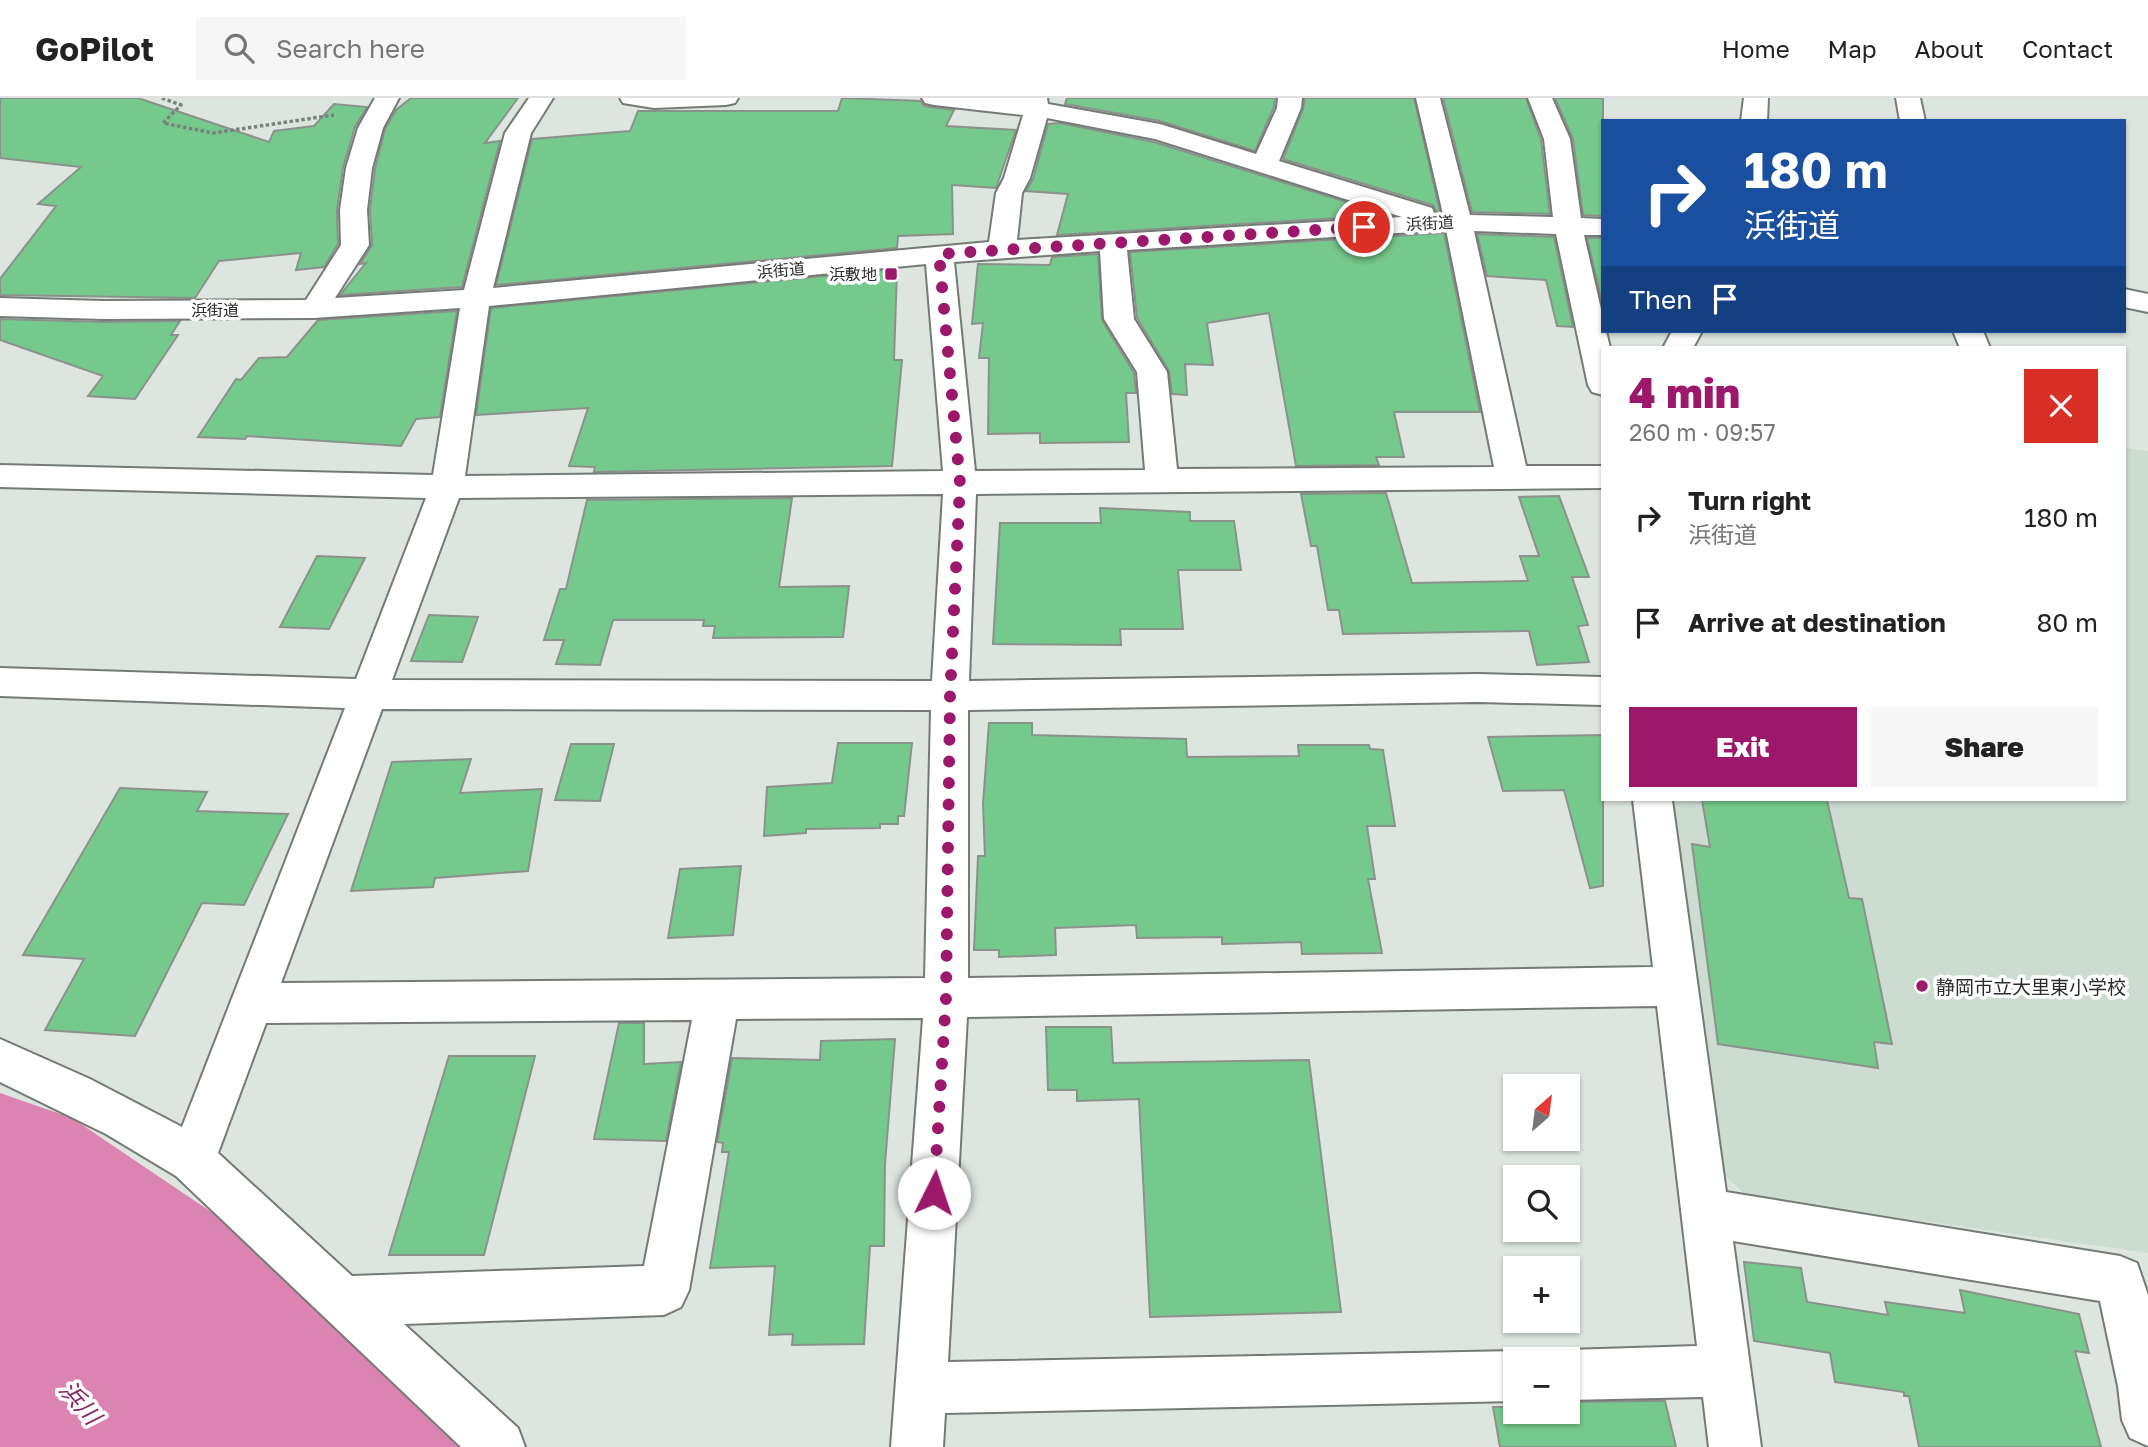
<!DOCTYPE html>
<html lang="en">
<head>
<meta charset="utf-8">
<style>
  :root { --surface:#fff; --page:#f6f6f6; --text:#222; --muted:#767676; --line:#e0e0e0; --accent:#9b186b }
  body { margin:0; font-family:"Golos Text","Noto Sans JP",sans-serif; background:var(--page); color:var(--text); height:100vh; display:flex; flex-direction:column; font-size:26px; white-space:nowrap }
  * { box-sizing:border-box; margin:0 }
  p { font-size:23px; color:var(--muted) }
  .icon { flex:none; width:38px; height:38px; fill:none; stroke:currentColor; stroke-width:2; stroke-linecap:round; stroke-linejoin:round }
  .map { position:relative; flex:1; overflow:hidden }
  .details { position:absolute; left:1601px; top:248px; width:525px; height:455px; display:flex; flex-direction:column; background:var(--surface); border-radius:0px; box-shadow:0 2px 5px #0004 }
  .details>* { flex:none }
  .guide { position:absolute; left:1601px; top:21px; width:525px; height:214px; border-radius:0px; box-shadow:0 2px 5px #0004; background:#1a4fa0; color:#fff; overflow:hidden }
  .needle { width:46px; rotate:28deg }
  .controls { position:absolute; left:1503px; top:976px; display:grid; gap:14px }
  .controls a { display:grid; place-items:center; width:77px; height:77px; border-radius:0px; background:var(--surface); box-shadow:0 2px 5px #0004; font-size:35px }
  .pin { position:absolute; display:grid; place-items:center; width:60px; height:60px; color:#fff; margin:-30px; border:4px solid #fff; border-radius:50%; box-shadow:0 2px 7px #0007 }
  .me { position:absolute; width:77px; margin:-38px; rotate:4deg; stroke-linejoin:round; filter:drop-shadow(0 0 5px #0008) }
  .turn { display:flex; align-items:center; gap:24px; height:147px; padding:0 28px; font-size:32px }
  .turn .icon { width:91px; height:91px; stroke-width:2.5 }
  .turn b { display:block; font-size:49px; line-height:60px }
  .then { display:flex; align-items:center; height:66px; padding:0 28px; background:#0003; gap:14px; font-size:26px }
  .round { display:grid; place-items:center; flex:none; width:74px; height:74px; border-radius:0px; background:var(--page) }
  .summary { display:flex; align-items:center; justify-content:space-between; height:119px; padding:0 28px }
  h1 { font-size:42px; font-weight:800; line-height:52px; color:var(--accent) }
  .cta { display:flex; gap:14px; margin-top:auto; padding:14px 28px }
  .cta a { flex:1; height:80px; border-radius:0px; background:var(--accent); color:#fff; font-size:28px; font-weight:800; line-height:80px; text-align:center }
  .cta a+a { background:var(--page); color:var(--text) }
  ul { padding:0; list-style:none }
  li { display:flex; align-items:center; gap:21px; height:105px; padding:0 28px }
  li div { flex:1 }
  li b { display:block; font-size:26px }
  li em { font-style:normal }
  header { display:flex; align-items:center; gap:42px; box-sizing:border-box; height:98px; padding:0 35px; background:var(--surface); border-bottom:2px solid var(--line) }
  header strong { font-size:33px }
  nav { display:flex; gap:38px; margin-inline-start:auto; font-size:24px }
  .search { width:490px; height:63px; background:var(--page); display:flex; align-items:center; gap:18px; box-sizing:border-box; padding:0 24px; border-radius:0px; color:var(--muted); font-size:26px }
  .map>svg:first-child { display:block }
  .built { fill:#cddcd0 }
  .water { fill:#dc84b1 }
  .building { fill:#76c98c; stroke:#8b928c; stroke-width:2 }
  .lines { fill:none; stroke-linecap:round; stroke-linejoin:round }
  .minor-casing { stroke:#747b75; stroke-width:4 }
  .path { stroke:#7b817d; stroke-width:3.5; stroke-dasharray:3.5 2.5; stroke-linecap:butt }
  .minor { fill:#fff; fill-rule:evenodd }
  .route { stroke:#9b186b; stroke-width:12; stroke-dasharray:0 21.6 }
  .poi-dot { fill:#9b186b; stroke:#fff; stroke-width:2.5 }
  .labels { text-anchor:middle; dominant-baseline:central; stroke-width:7; stroke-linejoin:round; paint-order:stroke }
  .far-street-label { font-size:16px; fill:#2b2e2c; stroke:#fff }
  .far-poi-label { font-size:16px; fill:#2b2e2c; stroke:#fff; text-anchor:end }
  .poi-label { font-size:19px; fill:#2b2e2c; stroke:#fff; text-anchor:start }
  .near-water-label { font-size:24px; font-style:italic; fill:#8b2562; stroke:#fff }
</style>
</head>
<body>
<header>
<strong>GoPilot</strong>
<div class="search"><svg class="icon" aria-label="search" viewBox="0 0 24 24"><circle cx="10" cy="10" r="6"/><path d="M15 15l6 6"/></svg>Search here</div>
<nav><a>Home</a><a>Map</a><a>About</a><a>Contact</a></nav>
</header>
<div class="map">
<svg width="2148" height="1349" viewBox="0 0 2148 1349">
  <rect width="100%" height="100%" fill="#dde5df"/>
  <path class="built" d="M 2125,350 L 2148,353 L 2148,1155 L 1747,1098 L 1721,1074 L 1669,702 L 2124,702 Z"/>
  <path class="water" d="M 0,995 L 72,1020 L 232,1128 L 458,1349 L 0,1349 Z"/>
  <path class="building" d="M 0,0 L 138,0 L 269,44 L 274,33 L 314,28 L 334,6 L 367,9 L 355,29 L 343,70 L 337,112 L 338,146 L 324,169 L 296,172 L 301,155 L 219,163 L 195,200 L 0,197 L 0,181 L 56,108 L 38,106 L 81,69 L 0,60 Z
    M 411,0 L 518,0 L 485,45 L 500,43 L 462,189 L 340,197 L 366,165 L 360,166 L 372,147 L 370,112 L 375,71 L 385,31 L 396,12 Z
    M 842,0 L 921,3 L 924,8 L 954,12 L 946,28 L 1016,32 L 996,90 L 952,87 L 953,136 L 898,138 L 897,150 L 496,187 L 532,41 L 630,33 L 638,13 L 838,13 Z
    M 1067,0 L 1275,0 L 1274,9 L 1255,53 L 1160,23 L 1065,6 Z
    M 1305,0 L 1414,0 L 1440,114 L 1437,114 L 1433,107 L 1283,61 L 1303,11 Z
    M 1443,0 L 1526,0 L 1541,42 L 1550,116 L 1472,114 Z
    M 1555,0 L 1603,0 L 1603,118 L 1583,117 L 1573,41 Z
    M 1060,25 L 1154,44 L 1388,117 L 1057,137 L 1068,96 L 1026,93 L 1033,81 L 1048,26 Z
    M 1444,135 L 1480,314 L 1394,314 L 1404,359 L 1376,359 L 1379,367 L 1296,368 L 1269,215 L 1207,225 L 1213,267 L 1185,266 L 1187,297 L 1172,296 L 1169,273 L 1137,220 L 1130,154 Z
    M 1477,136 L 1554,139 L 1573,229 L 1557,228 L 1546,182 L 1487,178 Z
    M 1587,140 L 1603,140 L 1603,208 Z
    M 1098,156 L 1102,222 L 1134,275 L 1136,295 L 1126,295 L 1129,344 L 1040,345 L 1040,335 L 988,336 L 989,260 L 979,260 L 983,225 L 972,226 L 978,166 L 1050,167 L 1052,159 Z
    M 897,171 L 894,262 L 902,262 L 892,368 L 594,374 L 595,369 L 569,368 L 588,310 L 476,317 L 491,210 Z
    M 457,213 L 440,319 L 416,321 L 401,348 L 247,338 L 245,341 L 198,339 L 236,281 L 241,282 L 259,260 L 287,259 L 318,222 Z
    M 0,221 L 103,224 L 180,223 L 171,237 L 178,237 L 135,301 L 88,298 L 103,278 L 0,242 Z
    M 1386,395 L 1412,485 L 1528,483 L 1520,458 L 1539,458 L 1519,399 L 1559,398 L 1589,479 L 1572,479 L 1588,527 L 1578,528 L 1589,564 L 1537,567 L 1529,533 L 1343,536 L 1339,512 L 1328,512 L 1317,448 L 1311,448 L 1301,396 Z
    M 792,400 L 779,489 L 849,488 L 843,539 L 713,540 L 715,528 L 703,528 L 704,522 L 613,522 L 600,567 L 556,566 L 564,542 L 544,542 L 560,491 L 566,491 L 587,402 Z
    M 1100,410 L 1190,414 L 1190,423 L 1234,423 L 1241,472 L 1178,472 L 1183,531 L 1120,531 L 1121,547 L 993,546 L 1000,425 L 1101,425 Z
    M 317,458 L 365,460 L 329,531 L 280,529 Z
    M 429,517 L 478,519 L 462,564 L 411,563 Z
    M 989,625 L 1032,625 L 1032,637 L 1186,641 L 1187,659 L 1299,658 L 1298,647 L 1369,647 L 1370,651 L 1383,652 L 1395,728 L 1367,728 L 1375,781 L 1368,781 L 1382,855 L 1302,856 L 1301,844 L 1222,846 L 1222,839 L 1137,840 L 1136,827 L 1055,830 L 1056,857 L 999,859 L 999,852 L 974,852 L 978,758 L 985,758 L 983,706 Z
    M 1603,637 L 1603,788 L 1590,790 L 1564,692 L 1503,693 L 1488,639 Z
    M 838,645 L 912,645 L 904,718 L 898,718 L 898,726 L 880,726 L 880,730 L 806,731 L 806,735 L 764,738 L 767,689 L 832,685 Z
    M 571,646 L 614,646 L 600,703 L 555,702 Z
    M 471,661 L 460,695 L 542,691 L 528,773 L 435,780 L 433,789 L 351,793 L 392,664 Z
    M 120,690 L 207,694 L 197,713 L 288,716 L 244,807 L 202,805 L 135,938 L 45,932 L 84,861 L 23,857 Z
    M 1702,702 L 1827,702 L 1849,800 L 1862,801 L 1892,946 L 1874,944 L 1878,970 L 1718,946 L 1692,746 L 1710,749 Z
    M 741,768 L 733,837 L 668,840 L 680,771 Z
    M 619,925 L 644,925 L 644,966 L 681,964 L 666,1043 L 594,1041 Z
    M 1046,929 L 1111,929 L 1113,965 L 1309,962 L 1341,1214 L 1150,1219 L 1139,1001 L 1077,1003 L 1077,992 L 1048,992 Z
    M 895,941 L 885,1066 L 884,1148 L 870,1148 L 864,1246 L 792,1247 L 793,1236 L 769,1237 L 775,1168 L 710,1170 L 729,1054 L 722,1054 L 723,1045 L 717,1044 L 732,960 L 820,962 L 821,943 Z
    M 449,958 L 535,958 L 484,1157 L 389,1157 Z
    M 1744,1164 L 1801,1170 L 1807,1204 L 1888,1217 L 1885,1204 L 1965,1215 L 1960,1192 L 2079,1216 L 2089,1255 L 2075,1253 L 2101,1349 L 1919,1349 L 1909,1298 L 1904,1298 L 1904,1294 L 1835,1284 L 1830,1255 L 1754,1243 Z
    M 1647,1303 L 1665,1303 L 1676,1349 L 1500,1349 L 1493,1309 L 1516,1309 L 1516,1314 L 1568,1314 L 1568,1309 L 1576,1309 L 1576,1304 Z"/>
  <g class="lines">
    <g class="minor-casing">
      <path id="minor" d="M 375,0 L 399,0 L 383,30 L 372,70 L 367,112 L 369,147 L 335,200 L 464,192 L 505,35 L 529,0 L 553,0 L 531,35 L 493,190 L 989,144 L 996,95 L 1004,80 L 1023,17 L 934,7 L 925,5 L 922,0 L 1047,0 L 1048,6 L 1160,26 L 1256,56 L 1277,10 L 1278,0 L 1302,0 L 1301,10 L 1279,63 L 1432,110 L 1435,117 L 1443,116 L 1416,0 L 1440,0 L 1470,117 L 1553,119 L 1544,41 L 1528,0 L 1552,0 L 1570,41 L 1581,120 L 1603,121 L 1603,137 L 1584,137 L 1603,220 L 1603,233 L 1606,233 L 1610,250 L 1603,250 L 1603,297 L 1592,294 L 1588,287 L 1556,136 L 1474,133 L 1526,368 L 1603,368 L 1603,390 L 976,396 L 969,583 L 1478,576 L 1603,579 L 1603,607 L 1478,604 L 968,612 L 968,880 L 1653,869 L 1633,702 L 1672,702 L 1726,1094 L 2120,1158 L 2137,1165 L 2148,1197 L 2148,1348 L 2130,1340 L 2122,1322 L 2118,1288 L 2100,1203 L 1733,1143 L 1761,1349 L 1709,1349 L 1703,1299 L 1568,1302 L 1568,1262 L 1549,1262 L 1550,1259 L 1568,1252 L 1697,1248 L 1657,908 L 967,919 L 948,1264 L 1516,1253 L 1535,1262 L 1516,1262 L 1516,1303 L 945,1315 L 943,1349 L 891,1349 L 923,920 L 736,921 L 689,1192 L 681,1209 L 664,1217 L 404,1226 L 518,1330 L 525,1349 L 461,1349 L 176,1078 L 106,1036 L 0,984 L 0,941 L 90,981 L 182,1029 L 345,610 L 0,598 L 0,570 L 356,581 L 426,400 L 0,389 L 0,367 L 433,377 L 460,210 L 314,220 L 103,221 L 0,218 L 0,200 L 103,203 L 306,202 L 341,147 L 340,112 L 346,70 L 358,30 ZM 1047,20 L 1155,41 L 1402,119 L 1017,142 L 1022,95 L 1030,80 ZM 1446,132 L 1494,369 L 1177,371 L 1167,274 L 1134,221 L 1127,152 ZM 1100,153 L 1104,221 L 1137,274 L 1145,372 L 975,373 L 954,164 ZM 926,166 L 943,373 L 465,378 L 489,208 ZM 943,396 L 932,583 L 392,582 L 459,400 ZM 382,611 L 931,612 L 925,880 L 281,885 ZM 692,922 L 644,1168 L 352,1178 L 218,1055 L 266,925 Z
        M 620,0 L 738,0 L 735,5 L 726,7 L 654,10 L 623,5 Z
        M 1744,0 L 1768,0 L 1767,23 L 1741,23 Z
        M 1896,0 L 1920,0 L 1925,23 L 1900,23 Z
        M 2124,191 L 2148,196 L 2148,214 L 2124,209 Z
        M 1672,233 L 1702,233 L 1693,250 L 1663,250 Z
        M 1953,233 L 1983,233 L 1990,250 L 1960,250 Z"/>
    </g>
    <path class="path" d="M 162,0 L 181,7 L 163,25 L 213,35 L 334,17"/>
    <use href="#minor" class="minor"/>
  </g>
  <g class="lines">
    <path class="route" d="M 934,1095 L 946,900 L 950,598 L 960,385 L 939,156 L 1364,129"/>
  </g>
  <g class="poi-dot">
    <rect x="884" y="169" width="14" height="14" rx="3.5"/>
    <circle cx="1922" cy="888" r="7"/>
  </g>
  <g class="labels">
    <g class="far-street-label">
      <text transform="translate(1430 125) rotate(-3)">浜街道</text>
      <text transform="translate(781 172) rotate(-5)">浜街道</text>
      <text x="215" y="212">浜街道</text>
    </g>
    <g class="far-poi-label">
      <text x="877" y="176">浜敷地</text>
    </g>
    <g class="poi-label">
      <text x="1936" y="888">静岡市立大里東小学校</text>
    </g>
    <g class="near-water-label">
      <text transform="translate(81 1304) rotate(49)">浜川</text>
    </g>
  </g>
</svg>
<div class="controls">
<a><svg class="needle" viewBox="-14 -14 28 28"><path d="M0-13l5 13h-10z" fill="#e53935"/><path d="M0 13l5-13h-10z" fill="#767676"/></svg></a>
<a><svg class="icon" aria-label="search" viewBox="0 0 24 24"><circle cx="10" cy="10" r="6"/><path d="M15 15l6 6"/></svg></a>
<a>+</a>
<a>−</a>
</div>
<div class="pin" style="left:1364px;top:129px;background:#d93025"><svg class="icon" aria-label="arrive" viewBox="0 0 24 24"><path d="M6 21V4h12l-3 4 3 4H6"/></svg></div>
<svg class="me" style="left:934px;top:1095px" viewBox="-20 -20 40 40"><circle r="19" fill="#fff"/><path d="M0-13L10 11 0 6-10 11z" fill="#9b186b"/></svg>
<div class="guide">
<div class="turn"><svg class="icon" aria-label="right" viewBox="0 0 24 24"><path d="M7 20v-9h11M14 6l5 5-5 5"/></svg><div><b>180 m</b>浜街道</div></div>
<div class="then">Then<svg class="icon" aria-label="arrive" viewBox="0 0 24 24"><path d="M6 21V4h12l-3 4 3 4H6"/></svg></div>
</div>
<section class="details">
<div class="summary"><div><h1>4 min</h1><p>260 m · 09:57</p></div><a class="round" style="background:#d93025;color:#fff"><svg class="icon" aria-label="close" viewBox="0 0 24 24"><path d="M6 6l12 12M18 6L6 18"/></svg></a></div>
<ul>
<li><svg class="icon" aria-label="right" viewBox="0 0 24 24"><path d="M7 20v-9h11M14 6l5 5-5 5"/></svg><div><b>Turn right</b><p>浜街道</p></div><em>180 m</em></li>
<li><svg class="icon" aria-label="arrive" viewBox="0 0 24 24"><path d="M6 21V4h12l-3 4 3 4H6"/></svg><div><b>Arrive at destination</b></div><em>80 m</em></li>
</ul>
<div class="cta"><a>Exit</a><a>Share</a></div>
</section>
</div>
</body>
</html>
